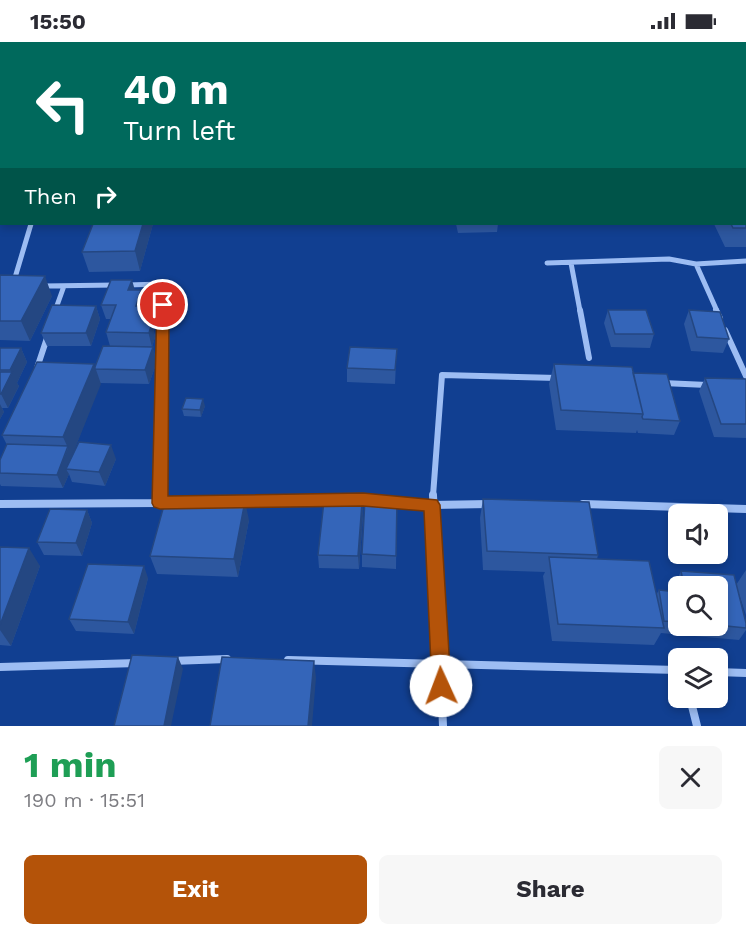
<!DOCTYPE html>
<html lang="en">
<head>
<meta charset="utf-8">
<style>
  :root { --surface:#fff; --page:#f7f7f7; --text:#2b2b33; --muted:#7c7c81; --accent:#b45309 }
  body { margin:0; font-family:"Work Sans",sans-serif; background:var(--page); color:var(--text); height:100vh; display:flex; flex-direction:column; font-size:22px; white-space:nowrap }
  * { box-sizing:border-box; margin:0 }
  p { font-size:20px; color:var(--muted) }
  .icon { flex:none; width:33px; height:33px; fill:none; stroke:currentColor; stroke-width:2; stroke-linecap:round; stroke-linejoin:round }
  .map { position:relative; height:684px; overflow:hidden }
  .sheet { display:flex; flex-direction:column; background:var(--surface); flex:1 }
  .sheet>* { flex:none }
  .guide { position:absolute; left:0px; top:0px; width:747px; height:183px; box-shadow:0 3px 9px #0003; background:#00695c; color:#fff; overflow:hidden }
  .buttons { position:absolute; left:668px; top:462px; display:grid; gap:12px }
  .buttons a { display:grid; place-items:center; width:60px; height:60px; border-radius:9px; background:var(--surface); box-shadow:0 3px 9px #0003; font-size:30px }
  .pin { position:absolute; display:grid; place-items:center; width:51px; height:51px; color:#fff; margin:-26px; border:3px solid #fff; border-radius:50%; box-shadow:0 2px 6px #0007 }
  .me { position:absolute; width:66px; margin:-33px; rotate:358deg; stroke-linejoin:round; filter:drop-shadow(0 0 4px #0008) }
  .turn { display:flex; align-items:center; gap:21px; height:126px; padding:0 24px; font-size:27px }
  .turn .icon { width:78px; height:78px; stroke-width:2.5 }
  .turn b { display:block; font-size:42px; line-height:51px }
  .then { display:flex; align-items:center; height:57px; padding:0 24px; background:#0003; gap:12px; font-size:22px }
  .round { display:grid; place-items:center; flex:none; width:63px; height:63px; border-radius:9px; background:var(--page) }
  .headline { display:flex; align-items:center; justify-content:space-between; height:102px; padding:0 24px }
  h1 { font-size:36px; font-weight:700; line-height:45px; color:#1e9e55 }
  .cta { display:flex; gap:12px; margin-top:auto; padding:12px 24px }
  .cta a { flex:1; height:69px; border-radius:9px; background:var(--accent); color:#fff; font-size:24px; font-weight:700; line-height:69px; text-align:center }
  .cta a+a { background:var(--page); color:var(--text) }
  .status { display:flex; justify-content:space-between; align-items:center; height:42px; padding:0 30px; background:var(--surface); direction:ltr }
  .status svg { height:16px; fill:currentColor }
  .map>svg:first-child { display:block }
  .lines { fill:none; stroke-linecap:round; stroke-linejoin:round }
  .minor-far2 { stroke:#9dbdf3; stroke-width:5 }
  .minor-far1 { stroke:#9dbdf3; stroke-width:6 }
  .minor { stroke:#9dbdf3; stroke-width:8 }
  .wall { fill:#2d579f; fill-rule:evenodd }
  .shaded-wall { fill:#244782 }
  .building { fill:#3465b9; stroke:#244782; stroke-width:1.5 }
  .route { fill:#b45309; stroke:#753606; stroke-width:1.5 }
</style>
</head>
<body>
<div class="status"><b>15:50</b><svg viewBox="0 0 49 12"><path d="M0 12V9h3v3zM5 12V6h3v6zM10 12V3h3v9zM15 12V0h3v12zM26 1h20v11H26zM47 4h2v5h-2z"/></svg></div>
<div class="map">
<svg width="746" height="684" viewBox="0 0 746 684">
  <rect width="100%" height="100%" fill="#113f91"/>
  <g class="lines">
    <path class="minor-far2" d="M 547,221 L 669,217 L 696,222 L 746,219
      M 571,221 L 580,269
      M 696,222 L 717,269
      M 14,239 L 31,182
      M 127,243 L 163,242 L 163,269
      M 43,244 L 116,243
      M 55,269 L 64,244"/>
    <path class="minor-far1" d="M 580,268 L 589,316
      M 716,268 L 720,276
      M 725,288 L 746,334
      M 37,326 L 48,293
      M 663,341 L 707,343
      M 160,454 L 163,268
      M 433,454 L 442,333 L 557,336"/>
    <path class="minor" d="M 433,453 L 443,684
      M 238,460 L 372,458
      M 391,460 L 432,463 L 489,462
      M 0,462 L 160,461 L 160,453
      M 583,462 L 746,467
      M 288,618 L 678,628
      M 171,619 L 227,617
      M 0,625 L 137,621
      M 717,630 L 746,631
      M 690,656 L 697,684"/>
  </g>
  <path class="wall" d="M 746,130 L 746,205 L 725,205 L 714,182 L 746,182 Z
    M 153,182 L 140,229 L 89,230 L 82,210 Z
    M 456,182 L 498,182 L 497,190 L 458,191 Z
    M 0,233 L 52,254 L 30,299 L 0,298 Z
    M 135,248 L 145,262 L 144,264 L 155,278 L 153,285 L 155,295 L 152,305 L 157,319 L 149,342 L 100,341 L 72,414 L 116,417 L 105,444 L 72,440 L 69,432 L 63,446 L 1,444 L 0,442 L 0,418 L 7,403 L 2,393 L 95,325 L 110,304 L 106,290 L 111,277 L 106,277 L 101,263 Z
    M 96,264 L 100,277 L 91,304 L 47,304 L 41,291 Z
    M 608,268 L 654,292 L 650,306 L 611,305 L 604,281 Z
    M 689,268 L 729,297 L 723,311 L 691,309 L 684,282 Z
    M 0,306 L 21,306 L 27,320 L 17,341 L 19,344 L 8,366 L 2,366 L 4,370 L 0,377 Z
    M 396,321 L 395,342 L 347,340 L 347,326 Z
    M 554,322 L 633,331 L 680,379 L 674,393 L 638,391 L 637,388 L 636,391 L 556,388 L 549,342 Z
    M 705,336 L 746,337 L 746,396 L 714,395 L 699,349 Z
    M 205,364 L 201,375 L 184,374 L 182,367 Z
    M 483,457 L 589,460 L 598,513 L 597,517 L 649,519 L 656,553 L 659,548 L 676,549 L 675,542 L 681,529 L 734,533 L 746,581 L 746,588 L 739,598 L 661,591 L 654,603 L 552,599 L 543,534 L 545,530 L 483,528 L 480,476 ZM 678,544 L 717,544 L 717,584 L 678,584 Z
    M 397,458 L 396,527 L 362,525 L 362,512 Z
    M 362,461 L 363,474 L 359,527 L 319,526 L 318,513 Z
    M 87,468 L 92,481 L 82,514 L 44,513 L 37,500 Z
    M 249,478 L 238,535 L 157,532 L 150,514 Z
    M 0,505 L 40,524 L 11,604 L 0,603 Z
    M 746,528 L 746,573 L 736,543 Z
    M 148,536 L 134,592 L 76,589 L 69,577 Z"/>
  <path class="shaded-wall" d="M 143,182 L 153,182 L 140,229 L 135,209 Z
    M 45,234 L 52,254 L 30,299 L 21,279 Z
    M 132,238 L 136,252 L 128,248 Z
    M 141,248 L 145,262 L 140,277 L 136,264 Z
    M 96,264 L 100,277 L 91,304 L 86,291 Z
    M 151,264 L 155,278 L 153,285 L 155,295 L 152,305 L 146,281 Z
    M 153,305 L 157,319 L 149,342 L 145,328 Z
    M 21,306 L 27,320 L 17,341 L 19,344 L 8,366 L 1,352 L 12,331 L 10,328 Z
    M 94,322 L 101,342 L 72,414 L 74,418 L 66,427 L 69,432 L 63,446 L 57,433 L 68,406 L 63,395 Z
    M 203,357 L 205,364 L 201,375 L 200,368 Z
    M 0,362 L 4,370 L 0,377 Z
    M 111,403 L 116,417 L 105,444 L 99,430 Z
    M 245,459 L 249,478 L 238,535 L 234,517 Z
    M 362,461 L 363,474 L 359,527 L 358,514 Z
    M 87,468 L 92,481 L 82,514 L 76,501 Z
    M 29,506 L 40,524 L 11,604 L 0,588 L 0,583 Z
    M 144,524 L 148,536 L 134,592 L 128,580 Z
    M 178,615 L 183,627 L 171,684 L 164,684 Z
    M 314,619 L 316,636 L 312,684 L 308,684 Z"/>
  <path class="building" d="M 39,0 L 66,0 L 65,2 L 37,2 Z
    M 706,0 L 730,0 L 730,2 L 707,2 Z
    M 746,130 L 746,186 L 733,186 L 731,182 L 746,182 Z
    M 93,182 L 143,182 L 135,209 L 82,210 Z
    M 0,233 L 45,234 L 21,279 L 0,279 Z
    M 111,238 L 132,238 L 128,248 L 141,248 L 136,264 L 151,264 L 146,281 L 152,281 L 149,291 L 106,290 L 116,263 L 101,263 Z
    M 52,263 L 96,264 L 86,291 L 41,291 Z
    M 608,268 L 646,268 L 654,292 L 615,292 Z
    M 689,268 L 720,270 L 729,297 L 697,295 Z
    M 103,304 L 153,305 L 145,328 L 95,327 L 95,325 Z
    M 350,305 L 397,307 L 395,328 L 347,326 Z
    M 0,306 L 21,306 L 10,328 L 0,328 Z
    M 37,320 L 94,322 L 63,395 L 2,393 Z
    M 554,322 L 632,325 L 643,372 L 561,368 Z
    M 0,330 L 12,330 L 1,352 L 0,352 Z
    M 633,331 L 667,332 L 680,379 L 643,377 L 642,375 L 643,372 Z
    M 705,336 L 746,337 L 746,382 L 721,382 Z
    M 186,356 L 203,357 L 200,368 L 182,367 Z
    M 79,400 L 111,403 L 99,430 L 66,427 Z
    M 7,402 L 68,404 L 57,433 L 0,431 L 0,418 Z
    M 166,456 L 245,459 L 234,517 L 150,514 Z
    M 365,457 L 397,458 L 396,514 L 362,512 Z
    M 483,457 L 589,460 L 598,513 L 487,509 Z
    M 324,459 L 362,461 L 358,514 L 318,513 Z
    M 50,467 L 87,468 L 76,501 L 37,500 Z
    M 0,505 L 29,506 L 0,583 Z
    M 549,515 L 649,519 L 664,586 L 558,582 Z
    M 88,522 L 144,524 L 128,580 L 69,577 Z
    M 681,529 L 734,533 L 746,581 L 746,586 L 717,583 L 717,544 L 684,544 Z
    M 659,548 L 678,550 L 678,580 L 664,579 Z
    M 132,613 L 178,615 L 164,684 L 114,684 Z
    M 222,615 L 314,619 L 308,684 L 210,684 Z"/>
  <path class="route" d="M 163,259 L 169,263 L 168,454 L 363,451 L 437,458 L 440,463 L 451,644 L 448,650 L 441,653 L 435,650 L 432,644 L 424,469 L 363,464 L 160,467 L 154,465 L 152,461 L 157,263 Z"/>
</svg>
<div class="buttons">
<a><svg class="icon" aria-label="sound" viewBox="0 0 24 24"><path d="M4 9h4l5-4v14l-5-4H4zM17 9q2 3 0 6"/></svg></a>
<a><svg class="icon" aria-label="search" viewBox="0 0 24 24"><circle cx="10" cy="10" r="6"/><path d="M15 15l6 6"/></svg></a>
<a><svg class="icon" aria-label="layers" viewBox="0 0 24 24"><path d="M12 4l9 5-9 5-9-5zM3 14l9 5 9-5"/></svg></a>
</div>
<div class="pin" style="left:163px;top:263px;background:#d93025"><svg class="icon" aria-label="arrive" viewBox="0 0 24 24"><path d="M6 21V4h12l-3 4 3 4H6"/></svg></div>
<svg class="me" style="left:441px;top:644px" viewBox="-20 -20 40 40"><circle r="19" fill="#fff"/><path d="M0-13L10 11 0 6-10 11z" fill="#b45309"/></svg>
<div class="guide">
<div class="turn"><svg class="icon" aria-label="left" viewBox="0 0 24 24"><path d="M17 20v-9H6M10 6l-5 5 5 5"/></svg><div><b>40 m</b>Turn left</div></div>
<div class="then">Then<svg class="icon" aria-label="right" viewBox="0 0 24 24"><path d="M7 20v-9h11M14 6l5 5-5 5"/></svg></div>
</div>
</div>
<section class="sheet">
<div class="headline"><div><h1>1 min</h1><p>190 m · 15:51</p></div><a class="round"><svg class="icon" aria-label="close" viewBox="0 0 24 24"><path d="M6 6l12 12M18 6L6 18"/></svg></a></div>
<div class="cta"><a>Exit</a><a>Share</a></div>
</section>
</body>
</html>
